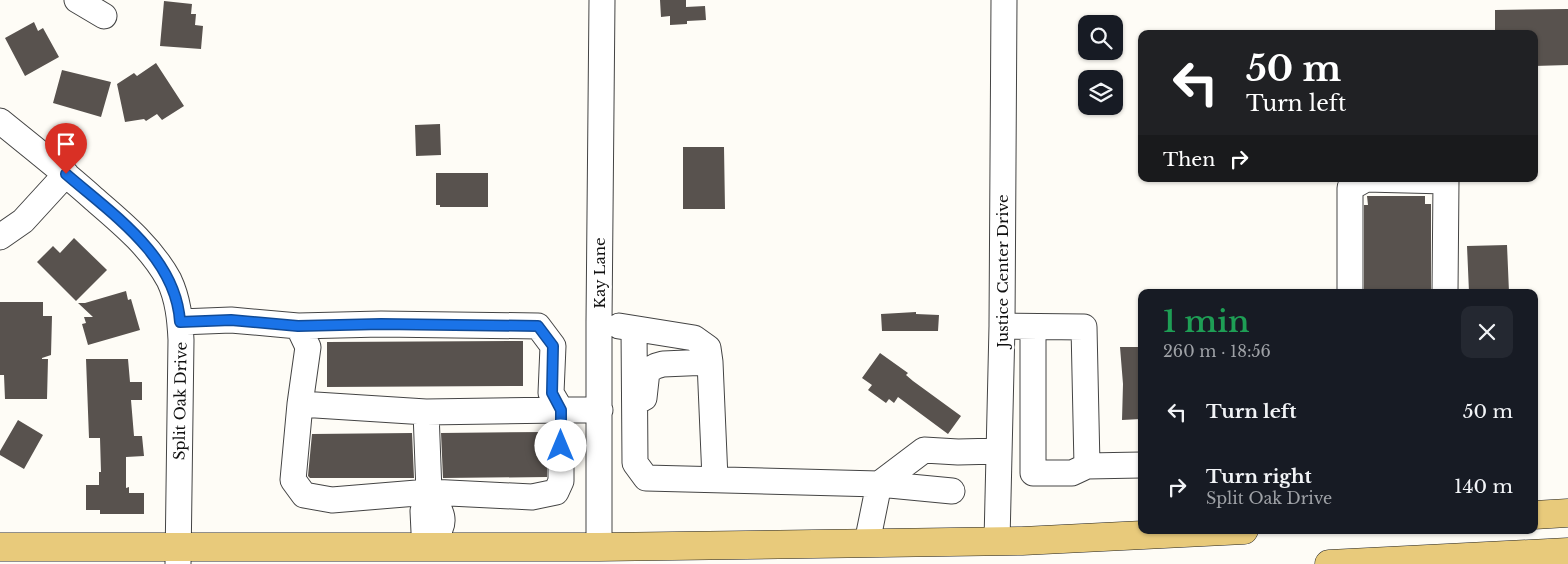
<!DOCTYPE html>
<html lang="en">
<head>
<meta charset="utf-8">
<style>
  :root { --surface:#171b24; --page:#242831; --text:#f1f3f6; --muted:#9ea1a6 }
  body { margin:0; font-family:"Libre Baskerville",serif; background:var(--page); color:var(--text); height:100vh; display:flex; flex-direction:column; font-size:19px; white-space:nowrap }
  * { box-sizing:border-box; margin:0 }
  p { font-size:16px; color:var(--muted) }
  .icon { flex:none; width:28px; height:28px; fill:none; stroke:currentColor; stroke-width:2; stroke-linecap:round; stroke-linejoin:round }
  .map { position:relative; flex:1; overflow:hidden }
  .panel { position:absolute; left:1138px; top:289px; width:400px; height:245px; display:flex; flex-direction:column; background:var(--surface); border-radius:10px; box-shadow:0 1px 4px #0004 }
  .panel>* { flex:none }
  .hud { position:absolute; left:1138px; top:30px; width:400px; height:152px; border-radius:10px; box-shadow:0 1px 4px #0004; background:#202124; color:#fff; overflow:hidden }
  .controls { position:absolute; left:1078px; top:15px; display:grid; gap:10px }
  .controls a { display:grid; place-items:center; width:45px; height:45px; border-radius:10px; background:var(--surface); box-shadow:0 1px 4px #0004; font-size:25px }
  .pin { position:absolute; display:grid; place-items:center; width:42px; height:42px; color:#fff; margin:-51px -21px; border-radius:50% 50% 50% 0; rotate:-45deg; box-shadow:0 0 5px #0007 }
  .pin .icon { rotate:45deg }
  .me { position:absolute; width:55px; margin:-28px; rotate:0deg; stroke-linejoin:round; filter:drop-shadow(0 0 4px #0008) }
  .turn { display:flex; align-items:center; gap:18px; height:105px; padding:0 25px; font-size:22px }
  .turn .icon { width:65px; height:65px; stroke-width:2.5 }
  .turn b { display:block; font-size:35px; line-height:42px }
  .then { display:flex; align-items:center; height:48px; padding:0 25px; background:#0003; gap:10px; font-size:19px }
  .round { display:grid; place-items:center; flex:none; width:52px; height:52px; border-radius:10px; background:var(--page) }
  .overview { display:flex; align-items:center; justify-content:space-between; height:85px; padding:0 25px }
  h1 { font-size:30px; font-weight:600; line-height:38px; color:#1e9e55 }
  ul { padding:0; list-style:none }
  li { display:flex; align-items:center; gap:15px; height:75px; padding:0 25px }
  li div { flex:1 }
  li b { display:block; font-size:19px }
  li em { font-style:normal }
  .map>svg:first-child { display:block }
  .building { fill:#58524e }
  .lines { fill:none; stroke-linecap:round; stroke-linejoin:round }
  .minor-casing { stroke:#444; stroke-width:27 }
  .major-casing { stroke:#222; stroke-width:29 }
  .minor { stroke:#fff; stroke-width:25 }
  .major { stroke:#e8ca7b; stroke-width:28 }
  .route-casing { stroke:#114b97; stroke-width:12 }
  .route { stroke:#1a73e8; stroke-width:9 }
  .labels { text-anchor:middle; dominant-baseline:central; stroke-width:5; stroke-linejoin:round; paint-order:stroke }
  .street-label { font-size:15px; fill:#111; stroke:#fff }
</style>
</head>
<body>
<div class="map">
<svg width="1568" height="564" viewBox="0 0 1568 564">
  <rect width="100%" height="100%" fill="#fefcf6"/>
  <path class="building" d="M 660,0 L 686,0 L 686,7 L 705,6 L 706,20 L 687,21 L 687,24 L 670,25 L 670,16 L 661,17 Z
    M 164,1 L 192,4 L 191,14 L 196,14 L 195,25 L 203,26 L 201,49 L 160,46 Z
    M 1568,9 L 1568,65 L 1534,66 L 1534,34 L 1495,34 L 1495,10 Z
    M 34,22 L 38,31 L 43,28 L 59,57 L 25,76 L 5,38 Z
    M 156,63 L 184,106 L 162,120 L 157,114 L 146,121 L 144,119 L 125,122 L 117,84 L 134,73 L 137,76 Z
    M 62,70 L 111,82 L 101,117 L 53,103 Z
    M 440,124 L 441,155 L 416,156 L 415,125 Z
    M 683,147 L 724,147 L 725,209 L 683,209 Z
    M 436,173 L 488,173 L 488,207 L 440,207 L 440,205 L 436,205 Z
    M 1367,196 L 1425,196 L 1425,204 L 1431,204 L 1431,292 L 1364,292 L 1364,205 L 1368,205 Z
    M 74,238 L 107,270 L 76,301 L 37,262 L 53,246 L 60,253 Z
    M 1507,245 L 1509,292 L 1469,292 L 1467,246 Z
    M 126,291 L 128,300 L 131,299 L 140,330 L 88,345 L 82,324 L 86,323 L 84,317 L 93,317 L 78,303 L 85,303 Z
    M 0,302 L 43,302 L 43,316 L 52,316 L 51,355 L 42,358 L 42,359 L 48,359 L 47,399 L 5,399 L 4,375 L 0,375 Z
    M 916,312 L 916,314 L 939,315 L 938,331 L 882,331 L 881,314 Z
    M 523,341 L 523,386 L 327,387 L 327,342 Z
    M 1120,347 L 1141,347 L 1141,419 L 1122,420 L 1123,384 Z
    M 880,353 L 908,373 L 906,375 L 913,381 L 961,416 L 948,434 L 898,397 L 894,403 L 889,399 L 886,403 L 868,390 L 872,385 L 862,378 Z
    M 86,359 L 128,359 L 130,382 L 142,382 L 142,400 L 131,400 L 134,436 L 142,436 L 144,456 L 126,457 L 126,488 L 129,487 L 129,493 L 144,493 L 144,514 L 100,514 L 100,510 L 86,510 L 86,485 L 99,485 L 99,472 L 101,472 L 100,438 L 89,438 Z
    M 18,420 L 43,435 L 24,469 L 0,455 L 0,451 Z
    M 547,432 L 547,477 L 443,478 L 441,433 Z
    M 412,433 L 414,478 L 310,478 L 308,476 L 312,434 Z"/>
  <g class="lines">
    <g class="minor-casing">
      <path id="minor" d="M 77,0 L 104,16
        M 0,121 C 32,147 64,172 94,199 C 122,223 151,247 169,280 C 178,299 180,319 181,340 L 178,564
        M 0,237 L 23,221 L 66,174
        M 1350,292 L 1350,188 L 1366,179 L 1446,181 L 1445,292
        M 180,322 L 231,320 L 298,326 L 308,347 L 300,404 L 426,412 L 429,492 L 423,511 L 424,532 L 434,537
        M 298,326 L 381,324 L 538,326 L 553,346 L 551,393 L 561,410 L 426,412
        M 619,326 L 694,338 L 708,348 L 710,362 L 715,479
        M 1002,326 L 1084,327 L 1087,466 L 1141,465
        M 1033,327 L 1033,473 L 1072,473 L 1087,466
        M 634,329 L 635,463 L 646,478 L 879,484 L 952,491
        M 644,398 L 647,371 L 656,366 L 663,364 L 710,362
        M 300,404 L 293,480 L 304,495 L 332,500 L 429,492 L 532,497 L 556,492 L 561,481 L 561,410 L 600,410
        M 429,492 C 439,508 450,521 434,537 L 434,546
        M 997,541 L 1002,326 L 1004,0
        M 867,543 L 879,484 L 924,450 L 958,452 L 999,451
        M 599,547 L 599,322 L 602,0"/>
    </g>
    <g class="major-casing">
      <path id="major" d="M 1534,515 L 1568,513
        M 0,547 L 599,547 L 1022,541 L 1244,530
        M 1329,564 L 1568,552"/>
    </g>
    <use href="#minor" class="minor"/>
    <use href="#major" class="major"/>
  </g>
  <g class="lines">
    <g class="route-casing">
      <path id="route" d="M 66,174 C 111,213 176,256 180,322 L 231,320 L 298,326 L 381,324 L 538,326 L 553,346 L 552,393 L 561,410 L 561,446"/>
    </g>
    <use href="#route" class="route"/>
  </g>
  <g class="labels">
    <g class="street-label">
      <text transform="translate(1002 271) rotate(-90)">Justice Center Drive</text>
      <text transform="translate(599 273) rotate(-90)">Kay Lane</text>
      <text transform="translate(180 401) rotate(-89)">Split Oak Drive</text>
    </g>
  </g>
</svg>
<div class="controls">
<a><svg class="icon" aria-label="search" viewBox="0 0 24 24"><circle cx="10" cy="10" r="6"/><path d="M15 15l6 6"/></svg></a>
<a><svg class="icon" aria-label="layers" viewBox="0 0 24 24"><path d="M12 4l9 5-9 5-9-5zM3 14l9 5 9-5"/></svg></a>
</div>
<div class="pin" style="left:66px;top:174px;background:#d93025"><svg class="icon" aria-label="arrive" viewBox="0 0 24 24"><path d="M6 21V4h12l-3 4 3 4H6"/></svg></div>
<svg class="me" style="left:561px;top:446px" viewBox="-20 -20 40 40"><circle r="19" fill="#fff"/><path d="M0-13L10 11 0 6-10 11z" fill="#1a73e8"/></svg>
<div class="hud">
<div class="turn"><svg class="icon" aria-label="left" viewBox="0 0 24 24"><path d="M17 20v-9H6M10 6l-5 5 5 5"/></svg><div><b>50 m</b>Turn left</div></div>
<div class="then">Then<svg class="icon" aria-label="right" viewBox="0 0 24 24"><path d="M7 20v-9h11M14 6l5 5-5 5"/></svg></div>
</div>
<section class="panel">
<div class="overview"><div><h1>1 min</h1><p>260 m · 18:56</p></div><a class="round"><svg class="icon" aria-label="close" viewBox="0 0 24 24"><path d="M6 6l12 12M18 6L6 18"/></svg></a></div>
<ul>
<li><svg class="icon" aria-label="left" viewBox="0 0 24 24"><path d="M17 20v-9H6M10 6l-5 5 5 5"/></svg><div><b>Turn left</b></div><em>50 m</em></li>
<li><svg class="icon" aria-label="right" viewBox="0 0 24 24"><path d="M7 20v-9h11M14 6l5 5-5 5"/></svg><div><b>Turn right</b><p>Split Oak Drive</p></div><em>140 m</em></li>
</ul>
</section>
</div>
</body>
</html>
